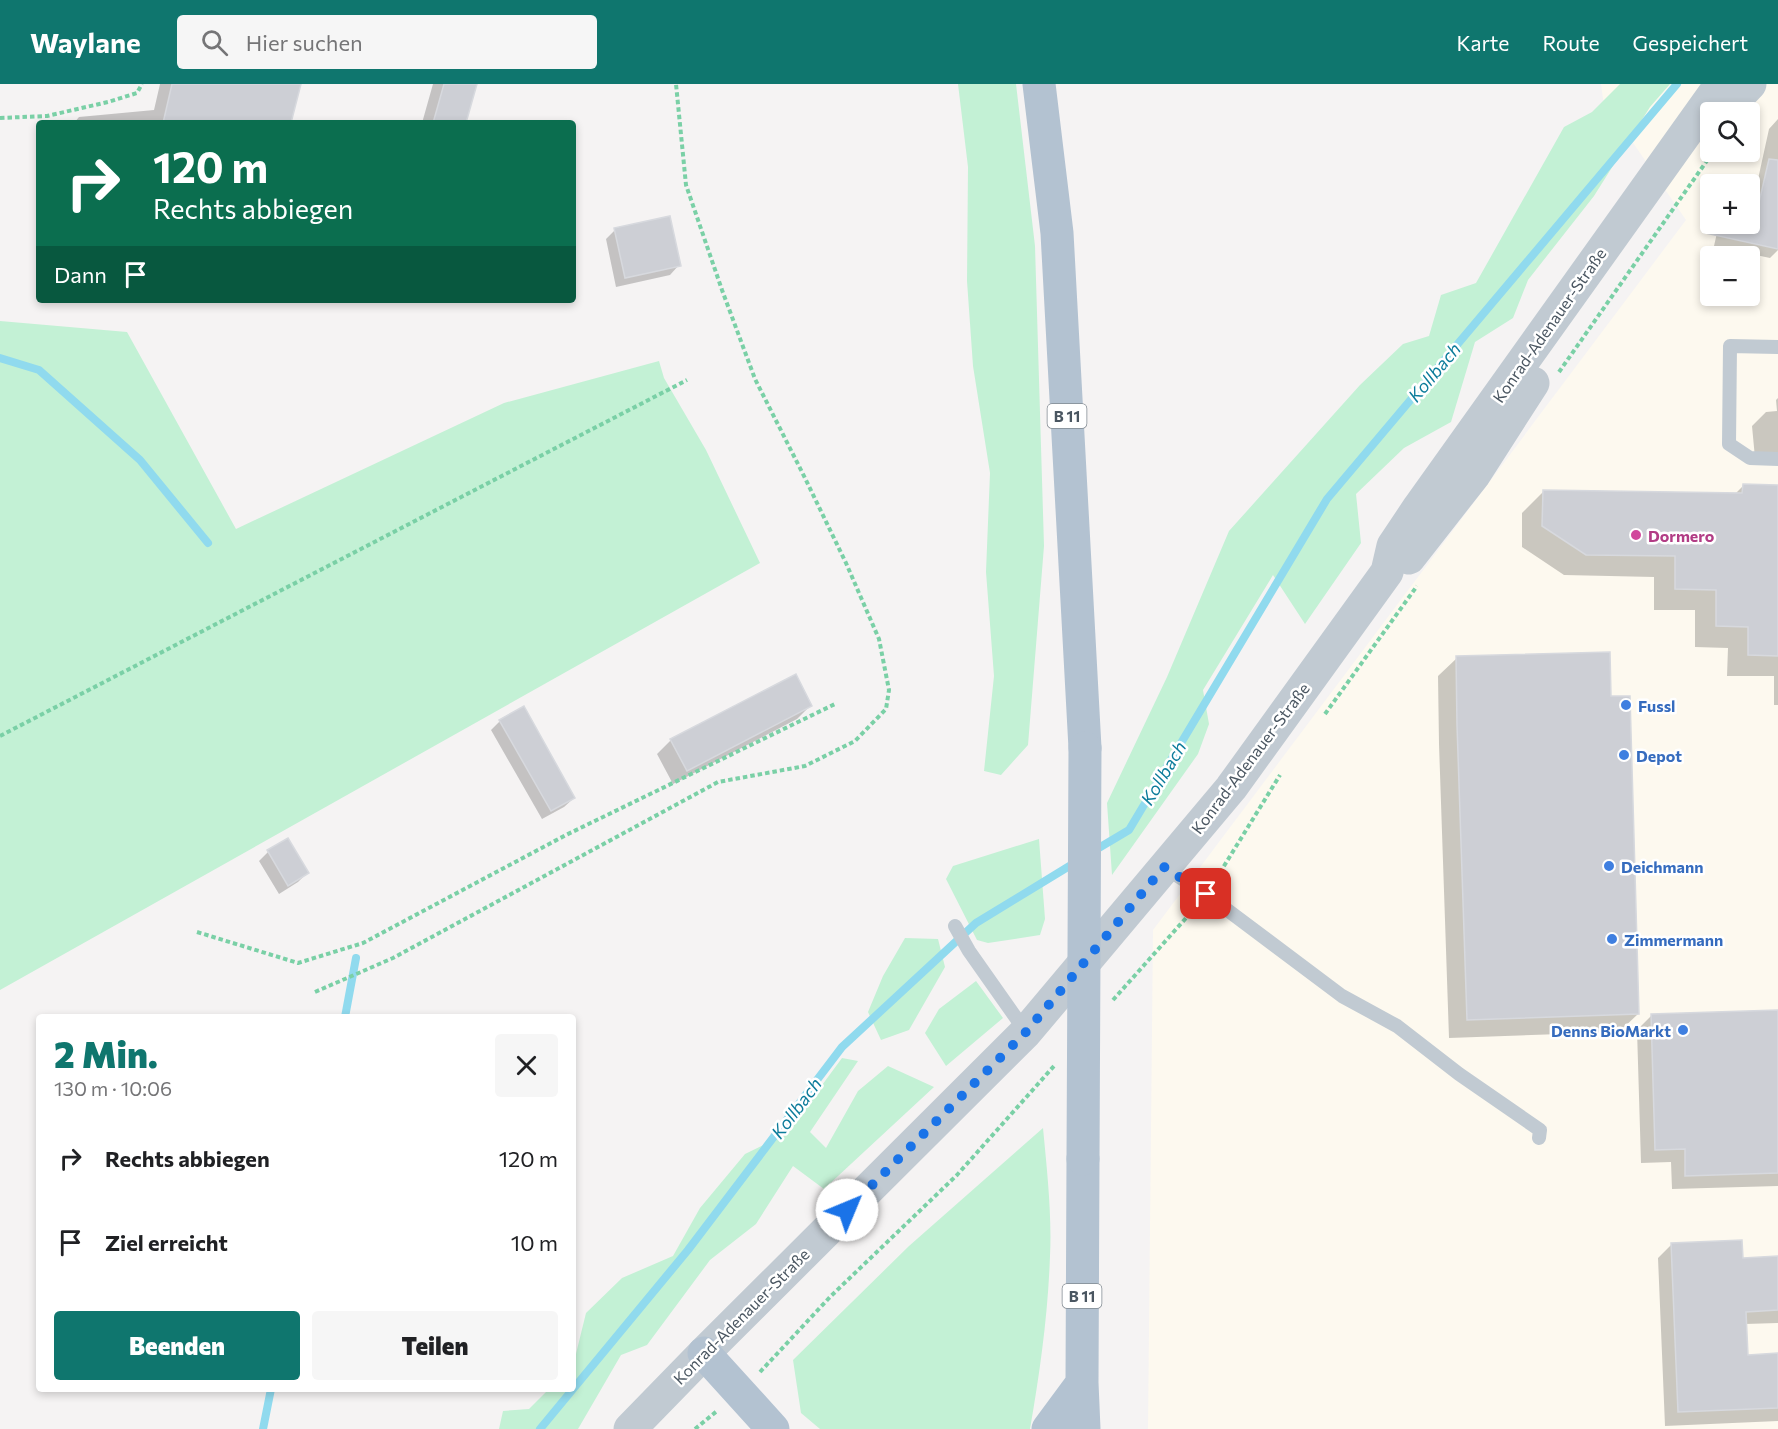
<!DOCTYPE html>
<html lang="de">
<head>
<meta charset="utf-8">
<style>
  :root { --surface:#fff; --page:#f6f6f6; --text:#202124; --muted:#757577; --accent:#0f766e }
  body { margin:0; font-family:Commissioner,sans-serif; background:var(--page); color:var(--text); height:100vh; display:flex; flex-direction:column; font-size:22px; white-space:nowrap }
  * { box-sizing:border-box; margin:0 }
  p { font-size:20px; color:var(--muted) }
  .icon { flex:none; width:33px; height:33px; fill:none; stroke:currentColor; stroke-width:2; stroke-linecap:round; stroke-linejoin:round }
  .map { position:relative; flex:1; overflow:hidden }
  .sheet { position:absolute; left:36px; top:930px; width:540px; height:378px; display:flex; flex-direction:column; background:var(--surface); border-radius:6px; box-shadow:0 3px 9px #0003 }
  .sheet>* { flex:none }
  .guide { position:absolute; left:36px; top:36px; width:540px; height:183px; border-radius:6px; box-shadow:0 3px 9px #0003; background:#0b6e4f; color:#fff; overflow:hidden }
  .controls { position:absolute; left:1700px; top:18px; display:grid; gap:12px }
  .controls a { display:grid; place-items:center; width:60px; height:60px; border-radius:6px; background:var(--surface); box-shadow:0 3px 9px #0003; font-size:30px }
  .pin { position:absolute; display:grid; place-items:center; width:51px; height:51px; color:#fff; margin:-26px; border-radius:12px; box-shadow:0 3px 9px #0006 }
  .me { position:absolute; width:66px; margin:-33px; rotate:45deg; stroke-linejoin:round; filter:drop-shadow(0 0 4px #0008) }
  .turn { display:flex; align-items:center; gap:21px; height:126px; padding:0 18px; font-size:27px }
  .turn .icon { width:78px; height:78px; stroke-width:2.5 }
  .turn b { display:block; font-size:42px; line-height:51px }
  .then { display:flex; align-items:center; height:57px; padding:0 18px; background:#0003; gap:12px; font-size:22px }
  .round { display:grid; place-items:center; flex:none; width:63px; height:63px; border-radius:6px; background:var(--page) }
  .head { display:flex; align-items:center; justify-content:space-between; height:102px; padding:0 18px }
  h1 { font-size:36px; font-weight:800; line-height:45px; color:var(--accent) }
  .cta { display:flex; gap:12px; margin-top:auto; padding:12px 18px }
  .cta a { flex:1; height:69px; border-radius:6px; background:var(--accent); color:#fff; font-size:24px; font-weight:800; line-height:69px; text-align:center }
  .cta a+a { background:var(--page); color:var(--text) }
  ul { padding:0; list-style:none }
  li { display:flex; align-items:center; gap:18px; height:84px; padding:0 18px }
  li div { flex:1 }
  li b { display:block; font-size:22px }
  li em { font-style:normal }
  header { display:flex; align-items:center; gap:36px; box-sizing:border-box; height:84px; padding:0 30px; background:var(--accent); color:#fff }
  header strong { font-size:28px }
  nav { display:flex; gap:33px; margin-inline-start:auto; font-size:21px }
  .search { width:420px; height:54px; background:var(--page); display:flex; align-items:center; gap:15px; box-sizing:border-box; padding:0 21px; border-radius:6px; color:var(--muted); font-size:22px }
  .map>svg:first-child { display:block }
  .commercial { fill:#fdf9ef; fill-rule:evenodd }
  .green { fill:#c3f1d5 }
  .shadow { fill:#0003 }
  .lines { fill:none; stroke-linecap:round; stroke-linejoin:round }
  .stream { stroke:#90daee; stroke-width:8 }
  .building { fill:#cdcfd5; stroke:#d7d9de; stroke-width:1.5 }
  .path { stroke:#7ad0a6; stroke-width:4; stroke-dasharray:4.5 3; stroke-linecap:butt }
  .service { stroke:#c1cad2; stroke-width:14 }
  .tertiary { stroke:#c1cad2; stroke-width:33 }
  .primary { stroke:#b3c2d1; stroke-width:33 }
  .primary-bridge { stroke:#b3c2d1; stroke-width:33 }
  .route { stroke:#1a73e8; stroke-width:10; stroke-dasharray:0 18 }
  .hotel-dot { fill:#d1479c; stroke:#fff; stroke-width:2 }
  .shop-dot { fill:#3f7fe0; stroke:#fff; stroke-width:2 }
  .labels { text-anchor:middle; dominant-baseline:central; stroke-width:5; stroke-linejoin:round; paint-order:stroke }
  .shield { fill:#fff; stroke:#808990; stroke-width:1.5 }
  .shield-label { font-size:15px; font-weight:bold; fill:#4a5661 }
  .street-label { font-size:16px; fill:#4a5661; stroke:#fff }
  .hotel-label { font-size:16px; font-weight:bold; fill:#b23c85; stroke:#fff; text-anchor:start }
  .shop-label { font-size:16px; font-weight:bold; fill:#366cbe; stroke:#fff; text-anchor:start }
  .water-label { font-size:18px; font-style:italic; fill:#0c7c9b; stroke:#fff }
</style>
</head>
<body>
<header>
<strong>Waylane</strong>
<div class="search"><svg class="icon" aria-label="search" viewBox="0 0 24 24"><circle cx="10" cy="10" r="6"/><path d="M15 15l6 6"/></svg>Hier suchen</div>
<nav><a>Karte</a><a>Route</a><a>Gespeichert</a></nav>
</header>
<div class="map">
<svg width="1778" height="1345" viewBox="0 0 1778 1345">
  <rect width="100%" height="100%" fill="#f5f3f3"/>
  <path class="commercial" d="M 1601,0 L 1778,0 L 1778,1345 L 1148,1345 L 1153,846 L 1686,136 L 1603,15 ZM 1710,28 L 1749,28 L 1749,68 L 1710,68 ZM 1710,100 L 1749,100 L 1749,140 L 1710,140 ZM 1710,172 L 1749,172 L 1749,212 L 1710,212 Z"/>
  <path class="green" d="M 958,0 L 1016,0 L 1035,162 L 1044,462 L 1028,661 L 1001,691 L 984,687 L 994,592 L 986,488 L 990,389 L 973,282 L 967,197 L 968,83 Z
    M 1620,0 L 1670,0 L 1650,23 L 1594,112 L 1528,196 L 1513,234 L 1475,258 L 1451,338 L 1404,364 L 1356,410 L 1361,459 L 1305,540 L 1273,491 L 1203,606 L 1209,640 L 1198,670 L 1112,791 L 1107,719 L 1167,593 L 1229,447 L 1360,301 L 1403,260 L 1429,252 L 1441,211 L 1476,199 L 1564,43 L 1592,28 Z
    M 0,237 L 127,248 L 236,445 L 504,319 L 659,277 L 664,294 L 706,366 L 760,479 L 0,906 Z
    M 1039,755 L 1045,835 L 1040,851 L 988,859 L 977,856 L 946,795 L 953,782 Z
    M 905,854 L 938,855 L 945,883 L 909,946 L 881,956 L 868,928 L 883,892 Z
    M 976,897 L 1003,934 L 946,982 L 925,949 L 939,925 Z
    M 842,974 L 858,977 L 810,1048 L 826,1064 L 858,1007 L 888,982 L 934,1003 L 824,1105 L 793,1082 L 756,1140 L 710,1176 L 647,1261 L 621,1271 L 578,1345 L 499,1345 L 503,1327 L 529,1325 L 549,1305 L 573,1305 L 573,1282 L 586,1229 L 622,1194 L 673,1172 L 700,1124 L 745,1070 L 786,1050 Z
    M 1043,1044 C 1047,1086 1052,1131 1050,1172 C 1048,1230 1040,1288 1030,1345 L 820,1345 L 801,1329 L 793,1276 L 909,1162 Z"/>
  <path class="shadow" d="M 160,0 L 299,0 L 290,39 L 74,39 L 79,33 L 154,26 Z
    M 433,0 L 473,0 L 464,39 L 422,39 Z
    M 1778,35 L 1778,166 L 1770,174 L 1714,162 L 1719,140 L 1749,140 L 1749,117 L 1753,118 L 1769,45 Z
    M 338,36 L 349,39 L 335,39 Z
    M 615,146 L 679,181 L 670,191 L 616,203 L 606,155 Z
    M 1778,314 L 1778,373 L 1755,374 L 1752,342 L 1766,328 L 1777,327 L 1776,316 Z
    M 1743,402 L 1778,402 L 1778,621 L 1774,621 L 1774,592 L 1727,592 L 1728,564 L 1695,563 L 1695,526 L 1654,526 L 1654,493 L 1564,491 L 1522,463 L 1522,429 L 1544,407 L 1735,410 Z
    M 1457,574 L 1610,614 L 1638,930 L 1619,948 L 1449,954 L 1439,660 L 1438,592 Z
    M 811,621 L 797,635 L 673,700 L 657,670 L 671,656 Z
    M 500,637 L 574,714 L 564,723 L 542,735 L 491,646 Z
    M 288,756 L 307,789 L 298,798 L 279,810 L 259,777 L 268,768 Z
    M 1778,928 L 1778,1102 L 1672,1105 L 1671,1078 L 1641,1079 L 1637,946 L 1651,932 Z
    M 1672,1160 L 1742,1175 L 1778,1173 L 1778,1239 L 1745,1240 L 1746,1272 L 1778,1271 L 1778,1337 L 1665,1342 L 1658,1174 Z"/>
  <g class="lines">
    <path class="stream" d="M 0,274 L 39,286 L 140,376 L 208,459
      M 1092,768 L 1129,746 L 1327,415 L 1677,0
      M 345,933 L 356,874
      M 263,1345 L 271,1305
      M 540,1345 L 688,1166 L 842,963 L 976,839 L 1076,778"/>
  </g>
  <path class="building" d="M 172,0 L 301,0 L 291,39 L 163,39 Z
    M 444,0 L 477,0 L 466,39 L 433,39 Z
    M 1769,75 L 1778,76 L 1778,165 L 1705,149 L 1706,140 L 1749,140 L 1749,115 L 1759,118 Z
    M 670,132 L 681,182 L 625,194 L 614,144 Z
    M 1743,400 L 1778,401 L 1778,572 L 1748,571 L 1748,543 L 1716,542 L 1716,506 L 1675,505 L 1675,472 L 1586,471 L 1542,442 L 1543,406 L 1742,409 Z
    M 1610,568 L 1611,612 L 1630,612 L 1639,930 L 1467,936 L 1457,641 L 1456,572 Z
    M 796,590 L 812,622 L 687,687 L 670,655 Z
    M 524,622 L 575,714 L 551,727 L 499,636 Z
    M 288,754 L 309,789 L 288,802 L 267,766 Z
    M 1778,926 L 1778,1089 L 1685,1092 L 1685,1065 L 1655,1066 L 1651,930 Z
    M 1742,1156 L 1743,1174 L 1778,1172 L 1778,1226 L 1746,1228 L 1748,1271 L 1778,1269 L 1778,1324 L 1678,1328 L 1671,1159 Z"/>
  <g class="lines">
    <path class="path" d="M 0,34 L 47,32 L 108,18 L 137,9 L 142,0
      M 1559,288 L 1713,68
      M 1325,630 L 1417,502
      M 0,652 L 687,296
      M 1216,795 L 1280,691
      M 197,848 L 298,879 L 363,859 L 566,751 L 835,620
      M 315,908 L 393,874 L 718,698 L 805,682 L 855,657 L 886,625 L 889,606 L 879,555 L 846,479 L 805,394 L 755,295 L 722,206 L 686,101 L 676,0
      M 1113,916 L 1194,825
      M 760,1288 L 831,1212 L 957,1091 L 1054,982
      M 695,1345 L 717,1327"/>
    <path class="service" d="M 1778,263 L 1730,262 L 1729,360 L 1750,374 L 1778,375
      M 1164,783 L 1206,810 L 1342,912 L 1397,942 L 1459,990 L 1540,1046 L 1539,1054
      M 955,842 L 969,867 L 1026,948"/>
    <path class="tertiary" d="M 1723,28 L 1750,0
      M 1409,474 L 1474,391 L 1533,299
      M 630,1345 L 704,1269 L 1026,948 L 1231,704 L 1387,488 L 1393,462 L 1419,423 L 1721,0"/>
    <path class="primary" d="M 1039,0 L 1057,149 L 1085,664
      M 1083,1075 L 1082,1299 L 1084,1345
      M 704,1269 L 773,1345
      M 1048,1345 L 1082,1299"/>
    <path class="primary-bridge" d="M 1083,1075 L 1085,664"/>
  </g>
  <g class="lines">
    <path class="route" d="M 847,1126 L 1026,948 L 1164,783 L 1206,810"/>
  </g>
  <circle class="hotel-dot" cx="1636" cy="451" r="6"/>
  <g class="shop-dot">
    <circle cx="1626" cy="621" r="6"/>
    <circle cx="1624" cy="671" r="6"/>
    <circle cx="1609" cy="782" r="6"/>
    <circle cx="1612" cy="855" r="6"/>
    <circle cx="1683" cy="946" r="6"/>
  </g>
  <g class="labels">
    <g class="shield">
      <rect x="1047.5" y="320" width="39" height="24" rx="4.5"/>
      <rect x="1062.5" y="1200" width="39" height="24" rx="4.5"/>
    </g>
    <g class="shield-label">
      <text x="1067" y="332">B 11</text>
      <text x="1082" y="1212">B 11</text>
    </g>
    <g class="street-label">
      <text transform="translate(1549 241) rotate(-55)">Konrad-Adenauer-Straße</text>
      <text transform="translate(1250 674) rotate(-53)">Konrad-Adenauer-Straße</text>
      <text transform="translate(741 1232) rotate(-45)">Konrad-Adenauer-Straße</text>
    </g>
    <g class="hotel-label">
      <text x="1648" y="451">Dormero</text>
    </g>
    <g class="shop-label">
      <text x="1638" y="621">Fussl</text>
      <text x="1636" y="671">Depot</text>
      <text x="1621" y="782">Deichmann</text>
      <text x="1624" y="855">Zimmermann</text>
      <text x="1671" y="946" text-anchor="end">Denns BioMarkt</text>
    </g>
    <g class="water-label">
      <text transform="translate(1434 288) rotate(-50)">Kollbach</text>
      <text transform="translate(1163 689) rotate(-59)">Kollbach</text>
      <text transform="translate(796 1024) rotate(-53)">Kollbach</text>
    </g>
  </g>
</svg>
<div class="controls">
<a><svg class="icon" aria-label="search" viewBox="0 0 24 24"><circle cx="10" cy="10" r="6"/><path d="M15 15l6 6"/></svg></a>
<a>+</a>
<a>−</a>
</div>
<div class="pin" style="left:1206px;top:810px;background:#d93025"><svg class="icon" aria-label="arrive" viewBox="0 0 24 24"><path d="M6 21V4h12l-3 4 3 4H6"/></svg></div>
<svg class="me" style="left:847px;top:1126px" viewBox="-20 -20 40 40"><circle r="19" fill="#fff"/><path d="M0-13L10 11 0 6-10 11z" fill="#1a73e8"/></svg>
<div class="guide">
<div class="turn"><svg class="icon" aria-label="right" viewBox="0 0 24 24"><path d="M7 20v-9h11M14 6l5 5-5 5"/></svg><div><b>120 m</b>Rechts abbiegen</div></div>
<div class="then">Dann<svg class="icon" aria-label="arrive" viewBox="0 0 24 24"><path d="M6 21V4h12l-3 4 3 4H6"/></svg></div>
</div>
<section class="sheet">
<div class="head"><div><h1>2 Min.</h1><p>130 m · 10:06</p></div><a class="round"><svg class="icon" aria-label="close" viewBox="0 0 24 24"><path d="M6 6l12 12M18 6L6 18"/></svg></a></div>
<ul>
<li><svg class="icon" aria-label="right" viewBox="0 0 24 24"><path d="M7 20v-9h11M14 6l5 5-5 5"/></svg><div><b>Rechts abbiegen</b></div><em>120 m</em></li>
<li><svg class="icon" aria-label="arrive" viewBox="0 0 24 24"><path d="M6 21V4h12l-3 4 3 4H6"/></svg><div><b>Ziel erreicht</b></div><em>10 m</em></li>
</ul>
<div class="cta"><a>Beenden</a><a>Teilen</a></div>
</section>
</div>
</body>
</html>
